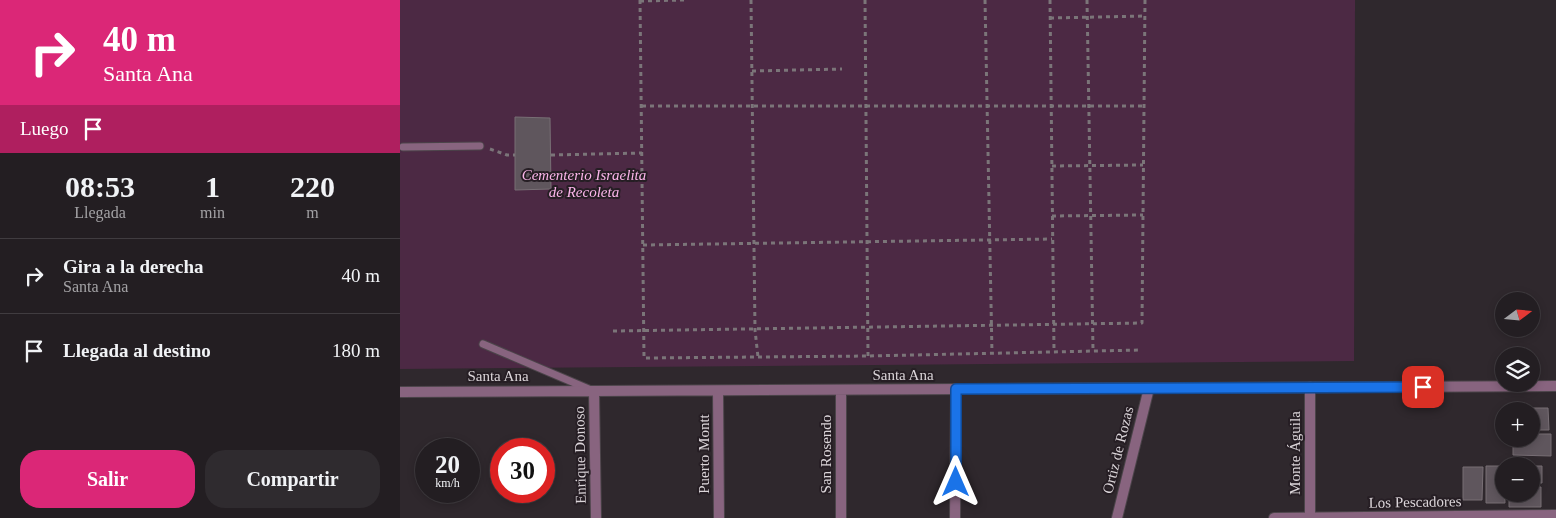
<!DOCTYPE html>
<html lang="es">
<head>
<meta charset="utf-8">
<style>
  :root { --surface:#231e22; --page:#2f2b2f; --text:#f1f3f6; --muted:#a3a2a5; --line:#403c40; --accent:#db2777 }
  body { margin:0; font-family:Georgia,serif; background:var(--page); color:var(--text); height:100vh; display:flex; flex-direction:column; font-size:19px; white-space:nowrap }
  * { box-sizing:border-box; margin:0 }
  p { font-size:16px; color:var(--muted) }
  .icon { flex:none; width:28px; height:28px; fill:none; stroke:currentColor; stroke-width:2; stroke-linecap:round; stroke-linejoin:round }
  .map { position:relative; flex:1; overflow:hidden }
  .side { display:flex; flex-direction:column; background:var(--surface); width:400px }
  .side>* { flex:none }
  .banner { background:#db2777; color:#fff; overflow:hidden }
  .needle { width:32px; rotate:74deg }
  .fabs { position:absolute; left:1095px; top:292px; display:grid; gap:10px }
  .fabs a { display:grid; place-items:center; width:45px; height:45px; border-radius:50%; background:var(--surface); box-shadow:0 2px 8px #0003,0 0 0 1px var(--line); font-size:25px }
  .speed { position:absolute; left:15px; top:438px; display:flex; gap:10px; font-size:25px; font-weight:700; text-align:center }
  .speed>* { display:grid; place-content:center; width:65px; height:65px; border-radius:50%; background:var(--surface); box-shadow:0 2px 8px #0003,0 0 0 1px var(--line); line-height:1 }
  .speed small { font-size:12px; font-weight:400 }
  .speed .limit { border:8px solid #d22; background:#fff; color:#111 }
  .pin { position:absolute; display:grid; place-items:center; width:42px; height:42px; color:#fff; margin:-21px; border-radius:10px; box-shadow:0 2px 8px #0006 }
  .me { position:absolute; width:55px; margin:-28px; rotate:0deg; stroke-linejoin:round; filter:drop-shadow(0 0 4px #0008) }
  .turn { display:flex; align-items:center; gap:18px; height:105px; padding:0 20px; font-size:22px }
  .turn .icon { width:65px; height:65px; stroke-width:2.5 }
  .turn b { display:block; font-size:35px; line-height:42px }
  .then { display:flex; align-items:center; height:48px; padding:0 20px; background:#0003; gap:10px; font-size:19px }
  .eta { display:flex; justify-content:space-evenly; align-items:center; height:85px; text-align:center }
  .eta b { font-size:30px; font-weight:800; line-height:35px }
  .cta { display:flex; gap:10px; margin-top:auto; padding:10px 20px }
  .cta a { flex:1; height:58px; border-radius:20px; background:var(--accent); color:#fff; font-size:20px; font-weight:800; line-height:58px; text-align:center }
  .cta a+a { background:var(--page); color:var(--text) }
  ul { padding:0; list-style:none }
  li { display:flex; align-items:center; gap:15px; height:75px; padding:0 20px; border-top:1px solid var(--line) }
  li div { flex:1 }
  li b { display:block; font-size:19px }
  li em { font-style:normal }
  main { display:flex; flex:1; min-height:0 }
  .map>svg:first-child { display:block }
  .green { fill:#4c2944 }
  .building { fill:#5f565d; stroke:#786f75 }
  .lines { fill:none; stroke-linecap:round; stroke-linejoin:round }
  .lane-casing { stroke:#4b4449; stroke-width:9 }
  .street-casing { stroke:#4b4449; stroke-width:12 }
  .path { stroke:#7b7579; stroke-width:3; stroke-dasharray:4 4; stroke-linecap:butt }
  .lane { stroke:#88647f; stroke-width:7 }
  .street { stroke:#88647f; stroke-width:10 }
  .route-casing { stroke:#114b97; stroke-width:12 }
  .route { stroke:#1a73e8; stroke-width:9 }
  .labels { text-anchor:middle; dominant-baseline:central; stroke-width:4; stroke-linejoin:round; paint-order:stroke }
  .park-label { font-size:15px; font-style:italic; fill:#fbb5ea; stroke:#261e24 }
  .street-label { font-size:15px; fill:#dbd5d9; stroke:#261e24 }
</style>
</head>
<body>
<main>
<section class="side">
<div class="banner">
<div class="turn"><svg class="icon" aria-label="right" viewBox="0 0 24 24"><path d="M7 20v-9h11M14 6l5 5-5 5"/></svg><div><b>40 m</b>Santa Ana</div></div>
<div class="then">Luego<svg class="icon" aria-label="arrive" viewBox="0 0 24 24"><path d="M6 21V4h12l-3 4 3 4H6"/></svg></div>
</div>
<div class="eta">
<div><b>08:53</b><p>Llegada</p></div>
<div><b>1</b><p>min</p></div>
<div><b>220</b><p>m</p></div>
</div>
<ul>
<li><svg class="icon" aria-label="right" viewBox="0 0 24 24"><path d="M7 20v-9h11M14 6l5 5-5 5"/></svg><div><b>Gira a la derecha</b><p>Santa Ana</p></div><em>40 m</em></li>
<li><svg class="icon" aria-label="arrive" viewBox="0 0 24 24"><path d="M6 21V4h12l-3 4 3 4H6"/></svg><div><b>Llegada al destino</b></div><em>180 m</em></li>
</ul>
<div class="cta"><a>Salir</a><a>Compartir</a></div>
</section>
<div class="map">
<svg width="1156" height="518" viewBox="0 0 1156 518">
  <rect width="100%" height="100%" fill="#2f282d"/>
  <path class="green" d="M 0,0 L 955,0 L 954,361 L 0,369 Z"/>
  <path class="building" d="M 115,117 L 150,118 L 151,189 L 115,190 Z
    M 1116,408 L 1148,408 L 1149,430 L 1131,430 L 1131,411 L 1116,411 Z
    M 1131,434 L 1151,434 L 1151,456 L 1113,455 L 1113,439 L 1131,439 Z
    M 1086,466 L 1104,466 L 1105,503 L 1086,503 Z
    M 1115,466 L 1142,466 L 1142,483 L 1131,483 L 1131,466 Z
    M 1063,467 L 1083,467 L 1082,500 L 1063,500 Z
    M 1131,487 L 1141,487 L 1141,507 L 1109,507 L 1109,494 L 1131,494 Z"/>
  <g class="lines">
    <g class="lane-casing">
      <path id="lane" d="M 3,147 L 80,146
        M 83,344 L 191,390"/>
    </g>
    <g class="street-casing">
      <path id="street" d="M 910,387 L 910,518
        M 194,391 L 196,518
        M 318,391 L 319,518
        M 0,392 L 1156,386
        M 441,518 L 441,390
        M 555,518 L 556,389
        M 717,518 L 749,388
        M 874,518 L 1156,515"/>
    </g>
    <path class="path" d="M 240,0 L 244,358 L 468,356 L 741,350
      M 351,0 L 355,330 L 358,357
      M 465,0 L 468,356
      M 585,0 L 592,354
      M 650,0 L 654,351
      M 687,0 L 693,350
      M 240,1 L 284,0
      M 650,18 L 745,16
      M 352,71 L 442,69
      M 242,106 L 744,106
      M 90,149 L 107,155 L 115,155
      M 151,155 L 242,153
      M 652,166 L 743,165
      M 652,216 L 743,215
      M 243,245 L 652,239
      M 213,331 L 742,323 L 745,0"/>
    <use href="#lane" class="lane"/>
    <use href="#street" class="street"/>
  </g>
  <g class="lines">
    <g class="route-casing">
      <path id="route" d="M 556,482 L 556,389 L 1023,387"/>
    </g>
    <use href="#route" class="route"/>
  </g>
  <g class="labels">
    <g class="park-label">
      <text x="184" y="175">Cementerio Israelita<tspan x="184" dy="17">de Recoleta</tspan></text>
    </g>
    <g class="street-label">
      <text x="503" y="375">Santa Ana</text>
      <text x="98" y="376">Santa Ana</text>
      <text transform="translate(718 450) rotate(-76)">Ortiz de Rozas</text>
      <text transform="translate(895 453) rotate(-90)">Monte Águila</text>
      <text transform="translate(304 454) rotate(-90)">Puerto Montt</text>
      <text transform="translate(426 454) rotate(-90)">San Rosendo</text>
      <text transform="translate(180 455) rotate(-91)">Enrique Donoso</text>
      <text transform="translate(1015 502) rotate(-1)">Los Pescadores</text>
    </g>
  </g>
</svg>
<div class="fabs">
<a><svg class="needle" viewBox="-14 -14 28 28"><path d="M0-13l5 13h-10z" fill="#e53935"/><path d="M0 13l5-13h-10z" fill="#a3a2a5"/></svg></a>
<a><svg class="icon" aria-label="layers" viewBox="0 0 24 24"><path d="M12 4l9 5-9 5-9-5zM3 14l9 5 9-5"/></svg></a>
<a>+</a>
<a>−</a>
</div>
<div class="speed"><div>20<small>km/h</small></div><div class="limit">30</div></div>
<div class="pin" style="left:1023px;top:387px;background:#d93025"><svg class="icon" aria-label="arrive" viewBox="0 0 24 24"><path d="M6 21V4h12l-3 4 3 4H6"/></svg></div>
<svg class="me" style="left:556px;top:482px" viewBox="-20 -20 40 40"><path d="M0-17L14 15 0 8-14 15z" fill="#1a73e8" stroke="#fff" stroke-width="4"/></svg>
</div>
</main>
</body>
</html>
